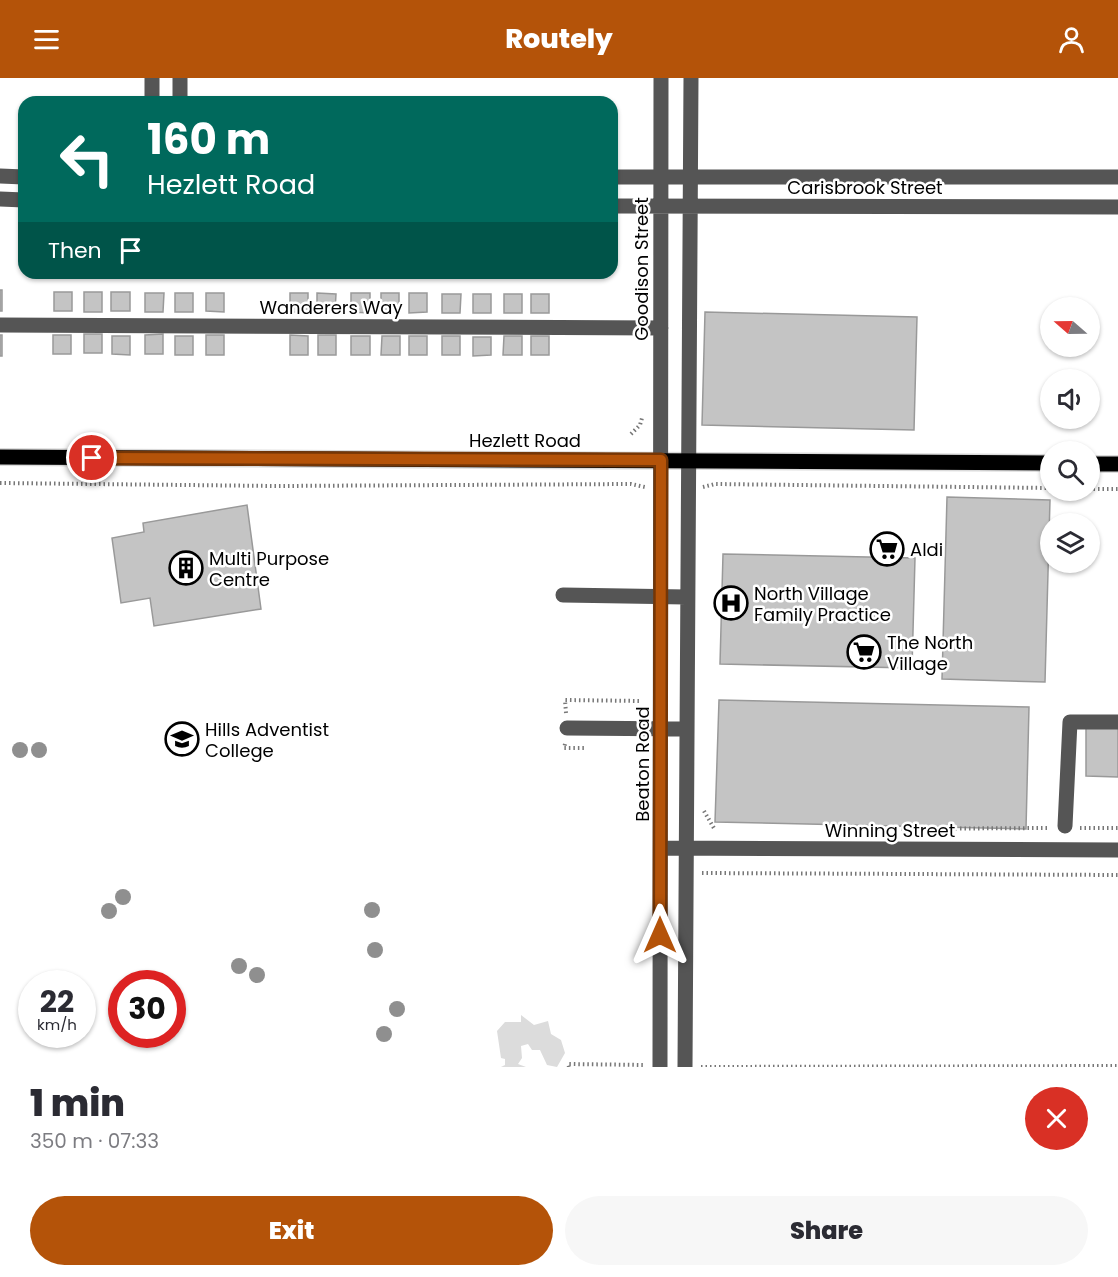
<!DOCTYPE html>
<html lang="en">
<head>
<meta charset="utf-8">
<style>
  :root { --surface:#fff; --page:#f7f7f7; --text:#2b2b33; --muted:#7c7c81; --accent:#b45309 }
  body { margin:0; font-family:Poppins,sans-serif; background:var(--page); color:var(--text); height:100vh; display:flex; flex-direction:column; font-size:22px; white-space:nowrap }
  * { box-sizing:border-box; margin:0 }
  p { font-size:20px; color:var(--muted) }
  .icon { flex:none; width:33px; height:33px; fill:none; stroke:currentColor; stroke-width:2; stroke-linecap:round; stroke-linejoin:round }
  .map { position:relative; height:989px; overflow:hidden }
  .details { display:flex; flex-direction:column; background:var(--surface); flex:1 }
  .details>* { flex:none }
  .top-card { position:absolute; left:18px; top:18px; width:600px; height:183px; border-radius:18px; box-shadow:0 2px 4px #0004; background:#00695c; color:#fff; overflow:hidden }
  .needle { width:39px; rotate:290deg }
  .tools { position:absolute; left:1040px; top:219px; display:grid; gap:12px }
  .tools a { display:grid; place-items:center; width:60px; height:60px; border-radius:50%; background:var(--surface); box-shadow:0 2px 4px #0004; font-size:30px }
  .speed { position:absolute; left:18px; top:892px; display:flex; gap:12px; font-size:30px; font-weight:700; text-align:center }
  .speed>* { display:grid; place-content:center; width:78px; height:78px; border-radius:50%; background:var(--surface); box-shadow:0 2px 4px #0004; line-height:1 }
  .speed small { font-size:15px; font-weight:400 }
  .speed .limit { border:9px solid #d22; background:#fff; color:#111 }
  .pin { position:absolute; display:grid; place-items:center; width:51px; height:51px; color:#fff; margin:-26px; border:3px solid #fff; border-radius:50%; box-shadow:0 2px 6px #0007 }
  .me { position:absolute; width:66px; margin:-33px; rotate:0deg; stroke-linejoin:round; filter:drop-shadow(0 0 4px #0008) }
  .turn { display:flex; align-items:center; gap:21px; height:126px; padding:0 30px; font-size:27px }
  .turn .icon { width:78px; height:78px; stroke-width:2.5 }
  .turn b { display:block; font-size:42px; line-height:51px }
  .then { display:flex; align-items:center; height:57px; padding:0 30px; background:#0003; gap:12px; font-size:22px }
  .round { display:grid; place-items:center; flex:none; width:63px; height:63px; border-radius:32px; background:var(--page) }
  .summary { display:flex; align-items:center; justify-content:space-between; height:102px; padding:0 30px }
  h1 { font-size:36px; font-weight:800; line-height:45px }
  .button { display:flex; gap:12px; margin-top:auto; padding:12px 30px }
  .button a { flex:1; height:69px; border-radius:36px; background:var(--accent); color:#fff; font-size:24px; font-weight:800; line-height:69px; text-align:center }
  .button a+a { background:var(--page); color:var(--text) }
  header { display:flex; justify-content:space-between; align-items:center; height:78px; padding:0 30px; background:var(--accent); color:#fff; font-size:27px; font-weight:800 }
  .map>svg:first-child { display:block }
  .green { fill:#dcdcdc }
  .building { fill:#c4c4c4; stroke:#999; stroke-width:1.5 }
  .lines { fill:none; stroke-linecap:round; stroke-linejoin:round }
  .major-casing { stroke:#dbdbdb; stroke-width:18 }
  .path { stroke:#777; stroke-width:4; stroke-dasharray:1.5 3; stroke-linecap:butt }
  .minor { stroke:#555; stroke-width:15 }
  .major { stroke:#000; stroke-width:15 }
  .tree { fill:#8f8f8f }
  .route-casing { stroke:#753606; stroke-width:15 }
  .route { stroke:#b45309; stroke-width:10 }
  .labels { text-anchor:middle; dominant-baseline:central; stroke-width:5; stroke-linejoin:round; paint-order:stroke }
  .street-label { font-size:18px; fill:#000; stroke:#fff }
  .poi-label { font-size:18px; fill:#000; stroke:#fff; text-anchor:start }
</style>
</head>
<body>
<header><svg class="icon" aria-label="menu" viewBox="0 0 24 24"><path d="M4 6h16M4 12h16M4 18h16"/></svg>Routely<svg class="icon" aria-label="person" viewBox="0 0 24 24"><circle cx="12" cy="8" r="4"/><path d="M4 21q1-7 8-7t8 7"/></svg></header>
<div class="map">
<svg width="1118" height="989" viewBox="0 0 1118 989">
  <rect width="100%" height="100%" fill="#fff"/>
  <path class="green" d="M 521,937 L 534,947 L 548,943 L 551,956 L 561,962 L 565,975 L 557,989 L 547,987 L 540,972 L 532,972 L 528,966 L 521,968 L 522,980 L 518,986 L 526,989 L 501,989 L 505,987 L 505,981 L 501,980 L 497,953 L 505,944 L 521,944 Z"/>
  <path class="building" d="M 0,212 L 2,212 L 2,233 L 0,233 Z
    M 54,214 L 72,214 L 72,233 L 54,233 Z
    M 84,214 L 102,214 L 102,234 L 84,234 Z
    M 111,214 L 130,214 L 130,233 L 111,233 Z
    M 145,215 L 164,215 L 163,234 L 145,234 Z
    M 175,215 L 193,215 L 193,234 L 175,234 Z
    M 206,215 L 224,215 L 224,234 L 206,233 Z
    M 290,215 L 308,215 L 308,234 L 290,234 Z
    M 317,215 L 336,216 L 335,234 L 317,234 Z
    M 351,215 L 370,215 L 370,235 L 351,234 Z
    M 381,215 L 399,215 L 399,234 L 381,234 Z
    M 409,215 L 427,215 L 427,234 L 409,235 Z
    M 442,216 L 461,216 L 460,235 L 442,235 Z
    M 473,216 L 491,216 L 491,235 L 473,235 Z
    M 504,216 L 522,216 L 522,235 L 504,235 Z
    M 531,216 L 549,216 L 549,235 L 531,235 Z
    M 705,234 L 917,239 L 914,352 L 702,347 Z
    M 84,256 L 102,256 L 102,275 L 84,275 Z
    M 163,256 L 163,276 L 145,276 L 145,257 Z
    M 0,257 L 2,257 L 2,278 L 0,278 Z
    M 53,257 L 71,257 L 71,276 L 53,276 Z
    M 206,257 L 224,257 L 224,277 L 206,277 Z
    M 290,257 L 308,258 L 308,277 L 290,277 Z
    M 318,257 L 336,257 L 336,277 L 318,277 Z
    M 112,258 L 130,258 L 130,277 L 112,276 Z
    M 175,258 L 193,258 L 193,277 L 175,277 Z
    M 351,258 L 370,258 L 370,277 L 351,277 Z
    M 382,258 L 400,258 L 400,277 L 381,277 Z
    M 409,258 L 427,258 L 427,277 L 409,277 Z
    M 442,258 L 460,258 L 460,277 L 442,277 Z
    M 504,258 L 522,258 L 522,277 L 503,277 Z
    M 531,258 L 549,258 L 549,277 L 531,277 Z
    M 473,259 L 491,259 L 491,277 L 473,278 Z
    M 947,419 L 1050,422 L 1045,604 L 942,601 Z
    M 247,427 L 261,531 L 154,548 L 150,520 L 121,525 L 112,460 L 144,454 L 143,445 Z
    M 723,476 L 915,480 L 912,590 L 720,586 Z
    M 719,622 L 1029,629 L 1026,751 L 715,744 Z
    M 1086,649 L 1118,649 L 1118,699 L 1086,698 Z"/>
  <g class="lines">
    <g class="major-casing">
      <path id="major" d="M 0,379 L 1050,385
        M 1089,386 L 1118,386"/>
    </g>
    <path class="path" d="M 631,356 L 640,347 L 642,340
      M 0,405 L 277,408 L 631,406 L 645,409
      M 703,409 L 715,406 L 1050,410
      M 1089,411 L 1118,411
      M 566,635 L 565,622 L 641,623
      M 565,666 L 564,670 L 586,670
      M 704,733 L 715,752
      M 1080,750 L 1118,750
      M 870,751 L 1048,750
      M 702,795 L 1118,797
      M 569,989 L 568,986 L 645,987
      M 701,989 L 1118,988"/>
    <path class="minor" d="M 152,0 L 152,24
      M 180,0 L 180,24
      M 0,98 L 24,99
      M 612,99 L 1118,99
      M 0,121 L 24,122
      M 612,128 L 1118,129
      M 0,247 L 661,250
      M 563,517 L 686,519
      M 567,650 L 687,651
      M 1065,748 L 1070,644 L 1118,644
      M 661,770 L 1118,772
      M 660,989 L 661,0
      M 685,989 L 691,0"/>
    <use href="#major" class="major"/>
  </g>
  <g class="tree">
    <circle cx="20" cy="672" r="8"/>
    <circle cx="39" cy="672" r="8"/>
    <circle cx="123" cy="819" r="8"/>
    <circle cx="372" cy="832" r="8"/>
    <circle cx="109" cy="833" r="8"/>
    <circle cx="375" cy="872" r="8"/>
    <circle cx="239" cy="888" r="8"/>
    <circle cx="257" cy="897" r="8"/>
    <circle cx="397" cy="931" r="8"/>
    <circle cx="384" cy="956" r="8"/>
  </g>
  <g class="lines">
    <g class="route-casing">
      <path id="route" d="M 92,380 L 661,382 L 660,857"/>
    </g>
    <use href="#route" class="route"/>
  </g>
  <defs>
    <g id="supermarket-ring" transform="scale(1.725)"><circle r="9.5" fill="#fff" stroke="#000" stroke-width="1.5"/><path d="M-6-5.5h2.5l.6 2H6L4.5 2H-2.5L-4.4-4H-6ZM-1.5 3.2a1.3 1.3 0 1 0 .1 0ZM3 3.2a1.3 1.3 0 1 0 .1 0Z" fill="#000"/></g>
    <g id="building-ring" transform="scale(1.725)"><circle r="9.5" fill="#fff" stroke="#000" stroke-width="1.5"/><path d="M-4-6H4V6H1V3H-1V6H-4ZM-2.5-4.3h1.7v1.8h-1.7ZM.8-4.3h1.7v1.8H.8ZM-2.5-1h1.7V.8h-1.7ZM.8-1h1.7V.8H.8Z" fill="#000"/></g>
    <g id="hospital-ring" transform="scale(1.725)"><circle r="9.5" fill="#fff" stroke="#000" stroke-width="1.5"/><path d="M-5-5h3v3.5h4V-5h3V5h-3V1.5h-4V5h-3Z" fill="#000"/></g>
    <g id="school-ring" transform="scale(1.725)"><circle r="9.5" fill="#fff" stroke="#000" stroke-width="1.5"/><path d="M0-5L7-2L0 1L-7-2ZM-4 1L0 2.5L4 1V4Q0 6-4 4Z" fill="#000"/></g>
  </defs>
  <g fill-rule="evenodd">
    <use href="#supermarket-ring" x="887" y="471"/>
    <use href="#building-ring" x="186" y="490"/>
    <use href="#hospital-ring" x="731" y="525"/>
    <use href="#supermarket-ring" x="864" y="574"/>
    <use href="#school-ring" x="182" y="661"/>
  </g>
  <g class="labels">
    <g class="street-label">
      <text x="865" y="109">Carisbrook Street</text>
      <text transform="translate(641 191) rotate(-90)">Goodison Street</text>
      <text x="331" y="229">Wanderers Way</text>
      <text x="525" y="362">Hezlett Road</text>
      <text transform="translate(642 686) rotate(-90)">Beaton Road</text>
      <text x="890" y="752">Winning Street</text>
    </g>
    <g class="poi-label">
      <text x="910" y="471">Aldi</text>
      <text x="209" y="480">Multi Purpose<tspan x="209" dy="21">Centre</tspan></text>
      <text x="754" y="515">North Village<tspan x="754" dy="21">Family Practice</tspan></text>
      <text x="887" y="564">The North<tspan x="887" dy="21">Village</tspan></text>
      <text x="205" y="651">Hills Adventist<tspan x="205" dy="21">College</tspan></text>
    </g>
  </g>
</svg>
<div class="tools">
<a><svg class="needle" viewBox="-14 -14 28 28"><path d="M0-13l5 13h-10z" fill="#e53935"/><path d="M0 13l5-13h-10z" fill="#7c7c81"/></svg></a>
<a><svg class="icon" aria-label="sound" viewBox="0 0 24 24"><path d="M4 9h4l5-4v14l-5-4H4zM17 9q2 3 0 6"/></svg></a>
<a><svg class="icon" aria-label="search" viewBox="0 0 24 24"><circle cx="10" cy="10" r="6"/><path d="M15 15l6 6"/></svg></a>
<a><svg class="icon" aria-label="layers" viewBox="0 0 24 24"><path d="M12 4l9 5-9 5-9-5zM3 14l9 5 9-5"/></svg></a>
</div>
<div class="speed"><div>22<small>km/h</small></div><div class="limit">30</div></div>
<div class="pin" style="left:92px;top:380px;background:#d93025"><svg class="icon" aria-label="arrive" viewBox="0 0 24 24"><path d="M6 21V4h12l-3 4 3 4H6"/></svg></div>
<svg class="me" style="left:660px;top:857px" viewBox="-20 -20 40 40"><path d="M0-17L14 15 0 8-14 15z" fill="#b45309" stroke="#fff" stroke-width="4"/></svg>
<div class="top-card">
<div class="turn"><svg class="icon" aria-label="left" viewBox="0 0 24 24"><path d="M17 20v-9H6M10 6l-5 5 5 5"/></svg><div><b>160 m</b>Hezlett Road</div></div>
<div class="then">Then<svg class="icon" aria-label="arrive" viewBox="0 0 24 24"><path d="M6 21V4h12l-3 4 3 4H6"/></svg></div>
</div>
</div>
<section class="details">
<div class="summary"><div><h1>1 min</h1><p>350 m · 07:33</p></div><a class="round" style="background:#d93025;color:#fff"><svg class="icon" aria-label="close" viewBox="0 0 24 24"><path d="M6 6l12 12M18 6L6 18"/></svg></a></div>
<div class="button"><a>Exit</a><a>Share</a></div>
</section>
</body>
</html>
